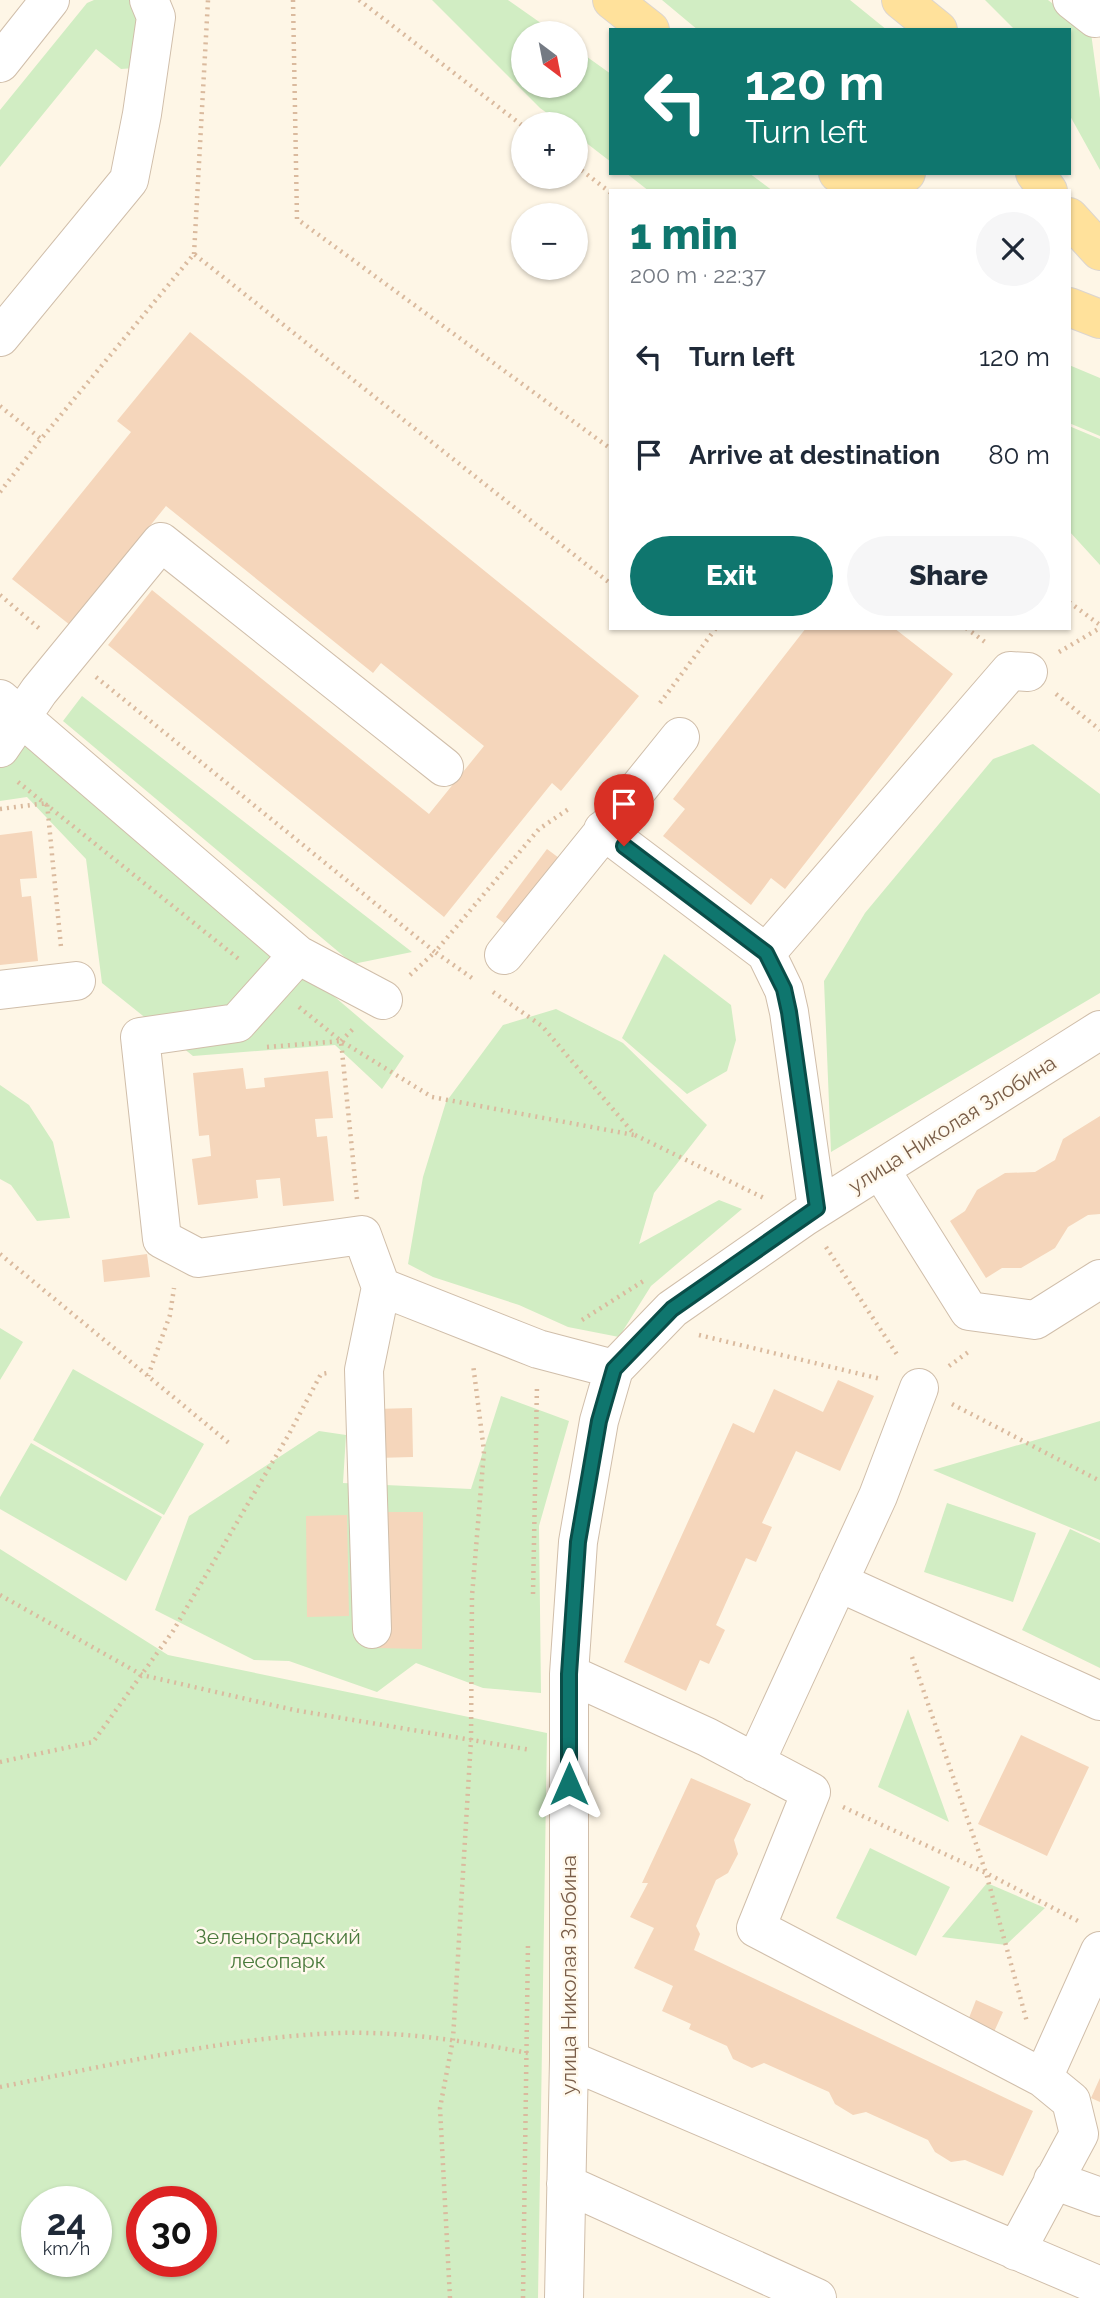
<!DOCTYPE html>
<html lang="en">
<head>
<meta charset="utf-8">
<style>
  :root { --surface:#fff; --page:#f6f6f7; --text:#1f2937; --muted:#747a83; --accent:#0f766e }
  body { margin:0; font-family:Raleway,sans-serif; background:var(--page); color:var(--text); height:100vh; display:flex; flex-direction:column; font-size:26px; white-space:nowrap }
  * { box-sizing:border-box; margin:0 }
  p { font-size:23px; color:var(--muted) }
  .icon { flex:none; width:38px; height:38px; fill:none; stroke:currentColor; stroke-width:2; stroke-linecap:round; stroke-linejoin:round }
  .map { position:relative; flex:1; overflow:hidden }
  .panel { position:absolute; left:609px; top:189px; width:462px; height:441px; display:flex; flex-direction:column; background:var(--surface); border-radius:0px; box-shadow:0 2px 5px #0004 }
  .panel>* { flex:none }
  .hud { position:absolute; left:609px; top:28px; width:462px; height:147px; border-radius:0px; box-shadow:0 2px 5px #0004; background:#0f766e; color:#fff; overflow:hidden }
  .needle { width:46px; rotate:148deg }
  .controls { position:absolute; left:511px; top:21px; display:grid; gap:14px }
  .controls a { display:grid; place-items:center; width:77px; height:77px; border-radius:50%; background:var(--surface); box-shadow:0 2px 5px #0004; font-size:35px }
  .speed { position:absolute; left:21px; top:2186px; display:flex; gap:14px; font-size:35px; font-weight:700; text-align:center }
  .speed>* { display:grid; place-content:center; width:91px; height:91px; border-radius:50%; background:var(--surface); box-shadow:0 2px 5px #0004; line-height:1 }
  .speed small { font-size:18px; font-weight:400 }
  .speed .limit { border:10px solid #d22; background:#fff; color:#111 }
  .pin { position:absolute; display:grid; place-items:center; width:60px; height:60px; color:#fff; margin:-72px -30px; border-radius:50% 50% 50% 0; rotate:-45deg; box-shadow:0 0 7px #0007 }
  .pin .icon { rotate:45deg }
  .me { position:absolute; width:77px; margin:-38px; rotate:0deg; stroke-linejoin:round; filter:drop-shadow(0 0 5px #0008) }
  .turn { display:flex; align-items:center; gap:24px; height:147px; padding:0 21px; font-size:32px }
  .turn .icon { width:91px; height:91px; stroke-width:2.5 }
  .turn b { display:block; font-size:49px; line-height:60px }
  .round { display:grid; place-items:center; flex:none; width:74px; height:74px; border-radius:37px; background:var(--page) }
  .headline { display:flex; align-items:center; justify-content:space-between; height:119px; padding:0 21px }
  h1 { font-size:42px; font-weight:800; line-height:52px; color:var(--accent) }
  .action { display:flex; gap:14px; margin-top:auto; padding:14px 21px }
  .action a { flex:1; height:80px; border-radius:42px; background:var(--accent); color:#fff; font-size:28px; font-weight:800; line-height:80px; text-align:center }
  .action a+a { background:var(--page); color:var(--text) }
  ul { padding:0; list-style:none }
  li { display:flex; align-items:center; gap:21px; height:98px; padding:0 21px }
  li div { flex:1 }
  li b { display:block; font-size:26px }
  li em { font-style:normal }
  .map>svg:first-child { display:block }
  .green { fill:#d1edc3; fill-rule:evenodd }
  .building { fill:#f5d6bb }
  .lines { fill:none; stroke-linecap:round; stroke-linejoin:round }
  .minor-casing { stroke:#d0beaa; stroke-width:40 }
  .major-casing { stroke:#dcd5cf; stroke-width:40 }
  .path { stroke:#daba9e; stroke-width:4.5; stroke-dasharray:2 5; stroke-linecap:butt }
  .minor { stroke:#fff; stroke-width:38 }
  .major { stroke:#ffe19b; stroke-width:38 }
  .route-casing { stroke:#0a4d48; stroke-width:18 }
  .route { stroke:#0f766e; stroke-width:12 }
  .labels { text-anchor:middle; dominant-baseline:central; stroke-width:5; stroke-linejoin:round; paint-order:stroke }
  .street-label { font-size:21px; fill:#795d48; stroke:#fff9ed }
  .park-label { font-size:21px; fill:#4a7a3c; stroke:#fff9ed }
</style>
</head>
<body>
<div class="map">
<svg width="1100" height="2298" viewBox="0 0 1100 2298">
  <rect width="100%" height="100%" fill="#fef6e6"/>
  <path class="green" d="M 94,0 L 132,0 L 138,6 L 135,68 L 121,69 L 96,49 L 0,167 L 0,110 L 87,3 Z
    M 432,0 L 508,0 L 555,33 L 523,33 L 523,86 L 576,86 L 576,49 L 611,74 L 611,162 L 576,135 L 576,124 L 562,124 L 540,108 Z
    M 662,0 L 850,0 L 887,30 L 698,30 Z
    M 985,0 L 1048,0 L 1091,33 L 1100,99 L 1100,170 L 1069,114 L 1069,30 L 1015,30 Z
    M 626,173 L 749,173 L 773,191 L 649,191 Z
    M 1069,365 L 1100,378 L 1100,436 L 1069,423 Z
    M 1069,426 L 1100,439 L 1100,565 L 1069,531 Z
    M 82,696 L 412,952 L 353,964 L 63,721 Z
    M 0,711 L 404,1056 L 382,1089 L 335,1045 L 193,1056 L 102,983 L 86,859 L 27,797 L 0,801 Z
    M 1033,744 L 1100,794 L 1100,993 L 831,1152 L 824,981 L 865,913 L 993,759 Z
    M 664,954 L 731,1005 L 736,1040 L 727,1071 L 687,1094 L 622,1038 Z
    M 556,1009 L 623,1043 L 707,1125 L 654,1193 L 639,1244 L 719,1200 L 742,1209 L 651,1286 L 619,1337 L 568,1327 L 519,1305 L 433,1277 L 408,1264 L 423,1177 L 446,1102 L 503,1025 Z
    M 0,1085 L 29,1105 L 53,1142 L 70,1218 L 37,1221 L 11,1185 L 0,1179 Z
    M 0,1328 L 23,1342 L 0,1380 Z
    M 73,1369 L 204,1444 L 164,1515 L 33,1440 Z
    M 501,1396 L 569,1421 L 539,1526 L 541,1693 L 483,1688 L 416,1663 L 377,1692 L 289,1661 L 254,1660 L 155,1610 L 189,1516 L 319,1431 L 346,1435 L 343,1483 L 471,1489 Z
    M 1100,1421 L 1100,1540 L 933,1470 Z
    M 31,1443 L 162,1517 L 126,1581 L 0,1509 L 0,1497 Z
    M 947,1503 L 1036,1533 L 1013,1602 L 924,1572 Z
    M 1070,1529 L 1100,1543 L 1100,1668 L 1022,1630 Z
    M 0,1549 L 168,1655 L 547,1733 L 538,2298 L 0,2298 ZM 37,2202 L 96,2202 L 96,2261 L 37,2261 ZM 142,2202 L 201,2202 L 201,2261 L 142,2261 Z
    M 908,1709 L 949,1822 L 878,1787 Z
    M 870,1848 L 950,1887 L 916,1956 L 836,1918 Z
    M 987,1883 L 1045,1908 L 1006,1945 L 942,1937 Z"/>
  <path class="building" d="M 190,332 L 639,696 L 561,791 L 552,783 L 444,917 L 108,645 L 152,590 L 429,814 L 484,746 L 381,663 L 373,673 L 166,506 L 70,625 L 12,579 L 131,432 L 117,421 Z
    M 806,628 L 894,628 L 953,674 L 785,889 L 771,878 L 751,905 L 663,836 L 685,809 L 673,799 Z
    M 32,831 L 37,878 L 20,879 L 22,897 L 31,896 L 38,961 L 0,965 L 0,835 Z
    M 547,849 L 563,861 L 512,929 L 496,917 Z
    M 243,1068 L 246,1089 L 265,1087 L 264,1078 L 328,1071 L 333,1118 L 315,1119 L 317,1137 L 327,1136 L 334,1201 L 283,1206 L 280,1178 L 256,1180 L 258,1198 L 198,1205 L 192,1159 L 211,1156 L 209,1135 L 199,1136 L 193,1073 Z
    M 1100,1116 L 1100,1214 L 1088,1215 L 1068,1227 L 1055,1248 L 1021,1268 L 1002,1268 L 986,1278 L 950,1221 L 965,1211 L 977,1190 L 1005,1173 L 1035,1172 L 1055,1160 L 1063,1139 Z
    M 147,1254 L 150,1277 L 104,1282 L 102,1260 Z
    M 838,1380 L 874,1396 L 840,1471 L 796,1451 L 762,1523 L 772,1527 L 756,1562 L 746,1558 L 716,1625 L 725,1630 L 709,1664 L 700,1660 L 686,1691 L 624,1662 L 733,1423 L 754,1433 L 774,1389 L 823,1412 Z
    M 412,1408 L 413,1457 L 376,1458 L 375,1409 Z
    M 377,1512 L 423,1512 L 422,1649 L 376,1648 Z
    M 347,1515 L 349,1616 L 307,1617 L 306,1516 Z
    M 1021,1735 L 1089,1767 L 1047,1856 L 978,1824 Z
    M 691,1778 L 751,1804 L 734,1840 L 738,1854 L 728,1873 L 716,1880 L 696,1926 L 700,1934 L 694,1950 L 1033,2111 L 1003,2176 L 965,2160 L 951,2162 L 935,2152 L 928,2140 L 866,2112 L 853,2115 L 835,2104 L 829,2092 L 764,2063 L 752,2068 L 733,2059 L 727,2046 L 689,2029 L 691,2024 L 662,2011 L 673,1986 L 634,1968 L 654,1928 L 630,1917 L 648,1883 L 642,1883 Z
    M 976,2000 L 1003,2012 L 993,2034 L 967,2023 Z
    M 1100,2078 L 1100,2102 L 1091,2098 Z"/>
  <g class="lines">
    <g class="minor-casing">
      <path id="minor" d="M 1072,0 L 1095,18 L 1100,17
        M 0,63 L 50,0
        M 0,337 L 129,180 L 142,114 L 156,17 L 149,0
        M 0,699 L 298,955 L 383,1000
        M 0,748 L 39,691 L 161,542 L 444,767
        M 603,830 L 766,953 L 784,990 L 789,1012 L 817,1208
        M 766,953 L 1010,671 L 1028,672
        M 298,955 L 237,1023 L 140,1037 L 162,1239 L 198,1258 L 362,1235 L 381,1287 L 364,1370 L 372,1629
        M 504,955 L 680,737
        M 0,990 L 76,981
        M 880,1169 L 969,1311 L 1035,1320 L 1100,1279
        M 381,1287 L 538,1349 L 614,1369
        M 838,1582 L 1100,1701
        M 569,1674 L 707,1737 L 811,1792 L 756,1928 L 1043,2078 L 1071,2101 L 1079,2134 L 1016,2251
        M 755,1763 L 878,1496 L 919,1388
        M 569,2060 L 1100,2286
        M 1043,2078 L 1100,1951
        M 1053,2180 L 1100,2197
        M 566,2184 L 817,2298
        M 564,2298 L 569,2060 L 569,1674 L 578,1542 L 599,1421 L 614,1369 L 672,1309 L 804,1217 L 1100,1030"/>
    </g>
    <g class="major-casing">
      <path id="major" d="M 612,0 L 650,30
        M 901,0 L 938,30
        M 838,173 L 877,179 L 906,173
        M 1035,173 L 1048,191
        M 1069,217 L 1100,251
        M 1069,307 L 1100,319"/>
    </g>
    <path class="path" d="M 293,0 L 297,219 L 611,449
      M 359,0 L 523,126
      M 576,166 L 611,193
      M 194,254 L 208,0
      M 0,406 L 41,439
      M 0,492 L 41,439 L 194,254 L 611,584
      M 0,595 L 41,630
      M 1069,602 L 1100,625
      M 966,628 L 985,642
      M 1059,652 L 1100,628
      M 96,677 L 435,952 L 539,829 L 570,808
      M 1056,694 L 1100,730
      M 660,703 L 716,628
      M 18,782 L 240,960
      M 0,809 L 47,803 L 61,947
      M 410,975 L 435,952 L 472,978
      M 493,992 L 542,1026 L 635,1135 L 766,1199
      M 299,1007 L 341,1041 L 432,1097 L 634,1135
      M 341,1041 L 355,1027
      M 267,1047 L 341,1041 L 357,1199
      M 826,1247 L 898,1356
      M 0,1254 L 229,1443
      M 582,1320 L 645,1280
      M 699,1335 L 881,1379
      M 949,1366 L 971,1350
      M 148,1376 L 170,1315 L 174,1288
      M 952,1404 L 1100,1481
      M 533,1594 L 537,1385
      M 0,1595 L 142,1675 L 294,1710 L 531,1750
      M 912,1657 L 986,1873 L 1027,2022
      M 0,1762 L 93,1742 L 173,1631 L 289,1434 L 321,1374 L 327,1373
      M 843,1807 L 986,1873 L 1078,1921
      M 0,2087 C 112,2065 223,2038 337,2033 C 401,2031 466,2041 528,2053
      M 450,2298 L 440,2108 L 453,2039 L 471,1740 L 472,1596 L 484,1451 L 473,1364
      M 523,2298 L 528,1942"/>
    <use href="#minor" class="minor"/>
    <use href="#major" class="major"/>
  </g>
  <g class="lines">
    <g class="route-casing">
      <path id="route" d="M 569,1784 L 569,1674 L 578,1542 L 599,1421 L 614,1369 L 672,1309 L 817,1208 L 789,1012 L 784,989 L 766,953 L 624,846"/>
    </g>
    <use href="#route" class="route"/>
  </g>
  <g class="labels">
    <g class="street-label">
      <text transform="translate(952 1124) rotate(-32)">улица Николая Злобина</text>
      <text transform="translate(568 1975) rotate(-90)">улица Николая Злобина</text>
    </g>
    <g class="park-label">
      <text x="278" y="1936">Зеленоградский<tspan x="278" dy="24">лесопарк</tspan></text>
    </g>
  </g>
</svg>
<div class="controls">
<a><svg class="needle" viewBox="-14 -14 28 28"><path d="M0-13l5 13h-10z" fill="#e53935"/><path d="M0 13l5-13h-10z" fill="#747a83"/></svg></a>
<a>+</a>
<a>−</a>
</div>
<div class="speed"><div>24<small>km/h</small></div><div class="limit">30</div></div>
<div class="pin" style="left:624px;top:846px;background:#d93025"><svg class="icon" aria-label="arrive" viewBox="0 0 24 24"><path d="M6 21V4h12l-3 4 3 4H6"/></svg></div>
<svg class="me" style="left:569px;top:1784px" viewBox="-20 -20 40 40"><path d="M0-17L14 15 0 8-14 15z" fill="#0f766e" stroke="#fff" stroke-width="4"/></svg>
<div class="hud">
<div class="turn"><svg class="icon" aria-label="left" viewBox="0 0 24 24"><path d="M17 20v-9H6M10 6l-5 5 5 5"/></svg><div><b>120 m</b>Turn left</div></div>
</div>
<section class="panel">
<div class="headline"><div><h1>1 min</h1><p>200 m · 22:37</p></div><a class="round"><svg class="icon" aria-label="close" viewBox="0 0 24 24"><path d="M6 6l12 12M18 6L6 18"/></svg></a></div>
<ul>
<li><svg class="icon" aria-label="left" viewBox="0 0 24 24"><path d="M17 20v-9H6M10 6l-5 5 5 5"/></svg><div><b>Turn left</b></div><em>120 m</em></li>
<li><svg class="icon" aria-label="arrive" viewBox="0 0 24 24"><path d="M6 21V4h12l-3 4 3 4H6"/></svg><div><b>Arrive at destination</b></div><em>80 m</em></li>
</ul>
<div class="action"><a>Exit</a><a>Share</a></div>
</section>
</div>
</body>
</html>
